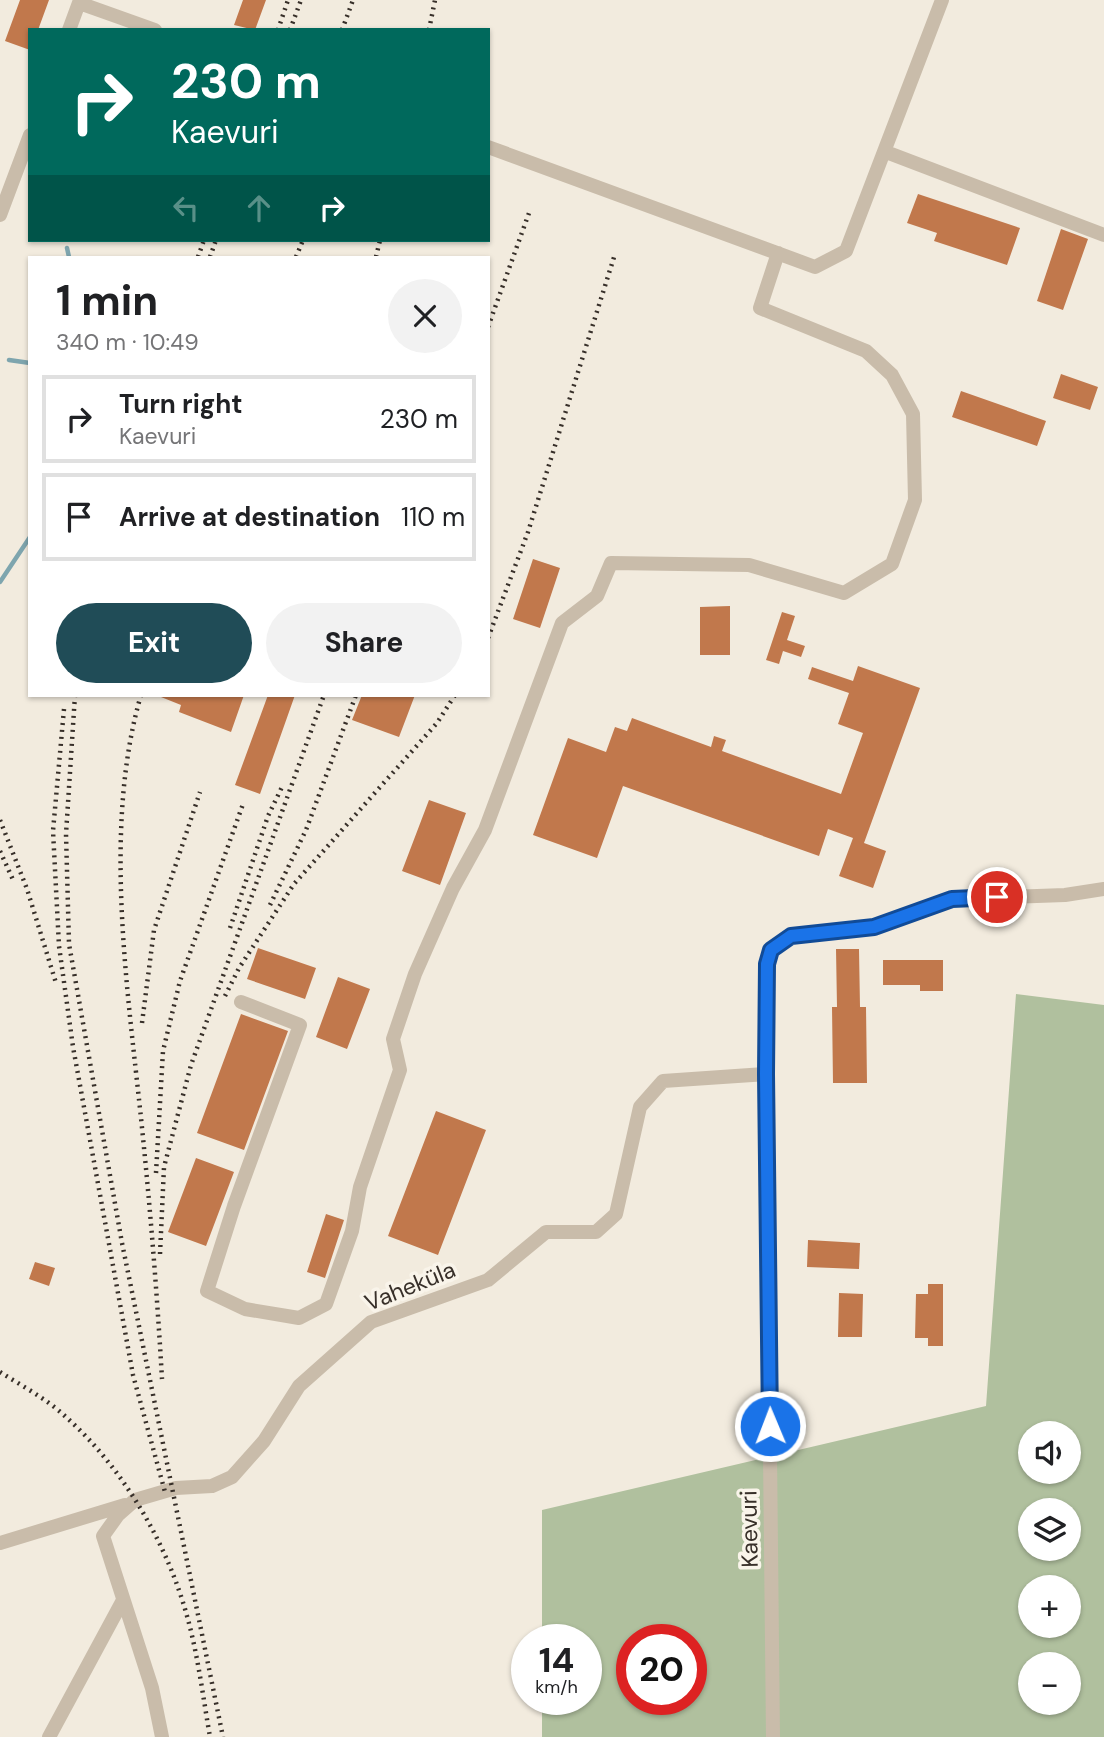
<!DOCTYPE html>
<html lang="en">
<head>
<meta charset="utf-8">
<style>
  :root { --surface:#fff; --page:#f2f2f2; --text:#202124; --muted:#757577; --line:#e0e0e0; --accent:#204c57 }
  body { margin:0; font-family:"DM Sans",sans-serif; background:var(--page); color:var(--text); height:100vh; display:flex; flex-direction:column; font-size:26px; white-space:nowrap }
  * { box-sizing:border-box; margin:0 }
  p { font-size:23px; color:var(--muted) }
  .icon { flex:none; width:38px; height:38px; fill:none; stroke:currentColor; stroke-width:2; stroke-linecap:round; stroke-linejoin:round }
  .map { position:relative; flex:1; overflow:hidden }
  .sheet { position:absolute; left:28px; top:256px; width:462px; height:441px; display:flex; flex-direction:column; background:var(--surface); border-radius:0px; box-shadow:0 2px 5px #0004 }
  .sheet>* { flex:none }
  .banner { position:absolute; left:28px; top:28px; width:462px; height:214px; border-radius:0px; box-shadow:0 2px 5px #0004; background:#00695c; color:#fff; overflow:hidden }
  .fabs { position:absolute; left:1018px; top:1421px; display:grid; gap:14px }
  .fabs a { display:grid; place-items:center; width:63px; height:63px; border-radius:50%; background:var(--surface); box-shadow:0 2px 5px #0004; font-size:35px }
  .speed { position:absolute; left:511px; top:1624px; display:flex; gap:14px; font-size:35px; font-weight:700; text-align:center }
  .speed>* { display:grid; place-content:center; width:91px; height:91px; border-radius:50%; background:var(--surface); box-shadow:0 2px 5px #0004; line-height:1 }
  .speed small { font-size:18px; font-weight:400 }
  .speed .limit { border:10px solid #d22; background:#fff; color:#111 }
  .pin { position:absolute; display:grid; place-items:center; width:60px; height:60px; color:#fff; margin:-30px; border:4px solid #fff; border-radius:50%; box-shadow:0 2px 7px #0007 }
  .me { position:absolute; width:77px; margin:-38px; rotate:359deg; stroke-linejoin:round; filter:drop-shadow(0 0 5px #0008) }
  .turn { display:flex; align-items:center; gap:24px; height:147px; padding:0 28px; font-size:32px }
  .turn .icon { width:91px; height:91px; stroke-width:2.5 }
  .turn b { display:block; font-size:49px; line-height:60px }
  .lanes { display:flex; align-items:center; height:66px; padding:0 28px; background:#0003; justify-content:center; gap:35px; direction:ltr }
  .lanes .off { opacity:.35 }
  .round { display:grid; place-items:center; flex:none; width:74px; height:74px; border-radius:37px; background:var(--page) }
  .headline { display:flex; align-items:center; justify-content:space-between; height:119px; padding:0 28px }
  h1 { font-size:42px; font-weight:700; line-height:52px }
  .cta { display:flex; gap:14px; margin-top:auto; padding:14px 28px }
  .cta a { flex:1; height:80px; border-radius:42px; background:var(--accent); color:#fff; font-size:28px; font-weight:700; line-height:80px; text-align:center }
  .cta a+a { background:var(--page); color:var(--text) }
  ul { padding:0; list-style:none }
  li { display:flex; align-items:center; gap:21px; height:88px; margin:0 14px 10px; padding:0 14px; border:4px solid var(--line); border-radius:0px }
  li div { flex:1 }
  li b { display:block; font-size:26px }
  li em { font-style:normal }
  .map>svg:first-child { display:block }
  .green { fill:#b0c09e; fill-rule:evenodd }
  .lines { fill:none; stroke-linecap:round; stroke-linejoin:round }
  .stream { stroke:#7ea5ae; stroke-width:4.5 }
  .building { fill:#c1784c }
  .minor { stroke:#c9bcaa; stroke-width:14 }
  .rail { stroke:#372f29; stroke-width:4.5; stroke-dasharray:2 5; stroke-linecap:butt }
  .route-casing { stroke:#114b97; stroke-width:18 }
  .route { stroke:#1a73e8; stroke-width:12 }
  .labels { text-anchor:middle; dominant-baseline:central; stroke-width:7; stroke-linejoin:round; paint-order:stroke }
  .street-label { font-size:23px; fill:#372f29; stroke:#f9f4ea }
</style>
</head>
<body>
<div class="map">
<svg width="1104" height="1737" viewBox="0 0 1104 1737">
  <rect width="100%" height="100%" fill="#f2ebde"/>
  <path class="green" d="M 1016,994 L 1104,1005 L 1104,1737 L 542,1737 L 542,1699 L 586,1699 L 586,1640 L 542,1640 L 542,1510 L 986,1406 ZM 1031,1433 L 1069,1433 L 1069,1472 L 1031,1472 ZM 1031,1510 L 1069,1510 L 1069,1549 L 1031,1549 ZM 1031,1587 L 1069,1587 L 1069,1626 L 1031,1626 ZM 632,1640 L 691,1640 L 691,1699 L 632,1699 ZM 1031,1664 L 1069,1664 L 1069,1703 L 1031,1703 Z"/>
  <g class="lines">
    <path class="stream" d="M 67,248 L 69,257
      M 9,360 L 30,363
      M 0,582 L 30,537"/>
  </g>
  <path class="building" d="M 20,0 L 49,0 L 38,30 L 30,30 L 30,50 L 5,41 Z
    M 243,0 L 266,0 L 255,30 L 234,25 Z
    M 918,194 L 1020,228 L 1007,265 L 934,241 L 937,233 L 907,223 Z
    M 1061,229 L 1088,239 L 1063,310 L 1037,301 Z
    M 1061,374 L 1098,387 L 1090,410 L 1053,398 Z
    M 961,391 L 1046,421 L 1037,446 L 952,417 Z
    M 533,559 L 560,568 L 540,628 L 513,619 Z
    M 730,606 L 730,655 L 700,655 L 700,607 Z
    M 782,612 L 795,616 L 787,640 L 805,646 L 801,657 L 783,651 L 779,664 L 766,660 Z
    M 858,666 L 920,688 L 864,843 L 886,851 L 873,888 L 839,876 L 853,838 L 828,829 L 819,856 L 623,786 L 597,858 L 533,835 L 568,738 L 606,752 L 615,727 L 627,731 L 632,718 L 711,747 L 714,736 L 726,740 L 722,751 L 841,794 L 863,733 L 838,724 L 849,693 L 808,679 L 812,667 L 853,681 Z
    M 156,695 L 244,695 L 231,732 L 179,712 L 181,705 Z
    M 268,695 L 295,695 L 260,794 L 235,785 Z
    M 362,695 L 415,695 L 399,737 L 352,720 Z
    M 429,800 L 466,813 L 440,885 L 402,871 Z
    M 258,948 L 316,968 L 305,999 L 247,979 Z
    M 836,949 L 859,949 L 860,1007 L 866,1007 L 867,1083 L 833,1083 L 832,1007 L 837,1007 Z
    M 883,960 L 943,960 L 943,991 L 920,991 L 920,985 L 883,985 Z
    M 338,977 L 370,989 L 347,1049 L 316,1037 Z
    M 241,1014 L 288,1031 L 244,1150 L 197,1133 Z
    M 436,1111 L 486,1130 L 438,1255 L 388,1236 Z
    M 196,1158 L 234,1172 L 206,1246 L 168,1232 Z
    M 326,1214 L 344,1220 L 325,1278 L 307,1272 Z
    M 808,1240 L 860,1243 L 859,1269 L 807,1267 Z
    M 35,1262 L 55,1268 L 49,1286 L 29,1279 Z
    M 928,1284 L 943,1284 L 943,1346 L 928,1346 L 928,1338 L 915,1338 L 916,1294 L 928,1294 Z
    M 839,1293 L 863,1294 L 862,1337 L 838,1337 Z"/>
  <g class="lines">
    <path class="minor" d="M 79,3 L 155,30
      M 69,30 L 80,0
      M 488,147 L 815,267 L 846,251 L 942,0
      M 886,152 L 1104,235
      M 0,215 L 30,135
      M 241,1002 L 300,1025 L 234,1206 L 207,1291 L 245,1309 L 299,1318 L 326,1304 L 352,1231 L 360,1187 L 400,1070 L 393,1039 L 415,974 L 453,888 L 485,830 L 562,623 L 597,596 L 611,563 L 749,565 L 844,593 L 892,564 L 915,500 L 913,414 L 892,375 L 866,351 L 760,308 L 778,253
      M 0,1543 L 125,1505
      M 49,1737 L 123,1600
      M 162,1737 L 152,1688 L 103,1536 L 118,1515 L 135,1500 L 176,1488 L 212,1486 L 232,1477 L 264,1441 L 299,1386 L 371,1322 L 488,1280 L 546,1232 L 596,1232 L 616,1214 L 640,1107 L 663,1081 L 766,1074
      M 773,1737 L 766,1074 L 767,964 L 771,950 L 791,936 L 874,927 L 952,899 L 1065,895 L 1104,889"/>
    <path class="rail" d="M 278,30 L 288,0
      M 290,30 L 301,0
      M 342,30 L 353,0
      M 429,30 L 435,0
      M 198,257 L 204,240
      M 210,257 L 216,240
      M 296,257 L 303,240
      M 376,257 L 380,240
      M 488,327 L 529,213
      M 488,638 L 528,532 L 615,254
      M 75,695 L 66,834 L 69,944 L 122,1243 L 223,1737
      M 141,695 C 103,825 127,985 141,1118 C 150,1205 157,1292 162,1379
      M 64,709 L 53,831 L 59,946 L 73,1047 L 133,1375 L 165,1492
      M 0,820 L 27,889 L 56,983
      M 0,851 L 14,882
      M 270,905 L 306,830 L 356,695
      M 230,928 L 268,816 L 282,787
      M 225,996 L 239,968 L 294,884 L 437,723 L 455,695
      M 142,1023 L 154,930 L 200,792
      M 156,1173 L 163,1051 L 180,981 L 243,804
      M 160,1254 L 164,1167 L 191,1065 L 324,695
      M 0,1372 C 22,1386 47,1399 66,1417 C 123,1468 167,1543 187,1616 C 198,1655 203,1697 210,1737"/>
  </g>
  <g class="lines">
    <g class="route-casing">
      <path id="route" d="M 770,1426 L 766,1074 L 767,964 L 771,950 L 791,936 L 874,927 L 952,899 L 997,897"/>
    </g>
    <use href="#route" class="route"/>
  </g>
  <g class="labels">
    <g class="street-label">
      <text transform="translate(410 1286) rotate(-22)">Vaheküla</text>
      <text transform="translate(749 1529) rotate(-91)">Kaevuri</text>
    </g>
  </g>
</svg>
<div class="fabs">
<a><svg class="icon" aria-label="sound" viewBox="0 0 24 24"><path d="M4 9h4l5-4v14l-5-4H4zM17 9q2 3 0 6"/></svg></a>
<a><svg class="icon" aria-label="layers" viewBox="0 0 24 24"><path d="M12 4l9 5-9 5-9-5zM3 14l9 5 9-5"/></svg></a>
<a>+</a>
<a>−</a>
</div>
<div class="speed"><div>14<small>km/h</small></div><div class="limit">20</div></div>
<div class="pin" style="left:997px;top:897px;background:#d93025"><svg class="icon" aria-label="arrive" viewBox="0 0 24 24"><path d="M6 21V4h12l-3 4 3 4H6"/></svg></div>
<svg class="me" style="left:770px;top:1426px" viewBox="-20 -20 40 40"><circle r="17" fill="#1a73e8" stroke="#fff" stroke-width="3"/><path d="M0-11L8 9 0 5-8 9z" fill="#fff"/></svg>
<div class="banner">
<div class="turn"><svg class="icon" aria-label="right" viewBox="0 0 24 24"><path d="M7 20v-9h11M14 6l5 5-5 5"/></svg><div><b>230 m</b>Kaevuri</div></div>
<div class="lanes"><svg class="icon off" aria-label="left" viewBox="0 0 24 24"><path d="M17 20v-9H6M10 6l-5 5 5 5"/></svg><svg class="icon off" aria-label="ahead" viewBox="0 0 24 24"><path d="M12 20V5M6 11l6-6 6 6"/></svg><svg class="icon" aria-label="right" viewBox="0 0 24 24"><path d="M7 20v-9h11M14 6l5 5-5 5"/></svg></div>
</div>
<section class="sheet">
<div class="headline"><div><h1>1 min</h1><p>340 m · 10:49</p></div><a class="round"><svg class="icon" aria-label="close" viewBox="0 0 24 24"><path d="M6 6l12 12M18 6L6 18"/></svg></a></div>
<ul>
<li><svg class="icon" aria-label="right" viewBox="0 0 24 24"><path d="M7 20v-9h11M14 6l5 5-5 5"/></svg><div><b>Turn right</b><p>Kaevuri</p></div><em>230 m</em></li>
<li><svg class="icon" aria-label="arrive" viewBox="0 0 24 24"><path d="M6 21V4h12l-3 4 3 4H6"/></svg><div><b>Arrive at destination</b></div><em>110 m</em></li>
</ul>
<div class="cta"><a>Exit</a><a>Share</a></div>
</section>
</div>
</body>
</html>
